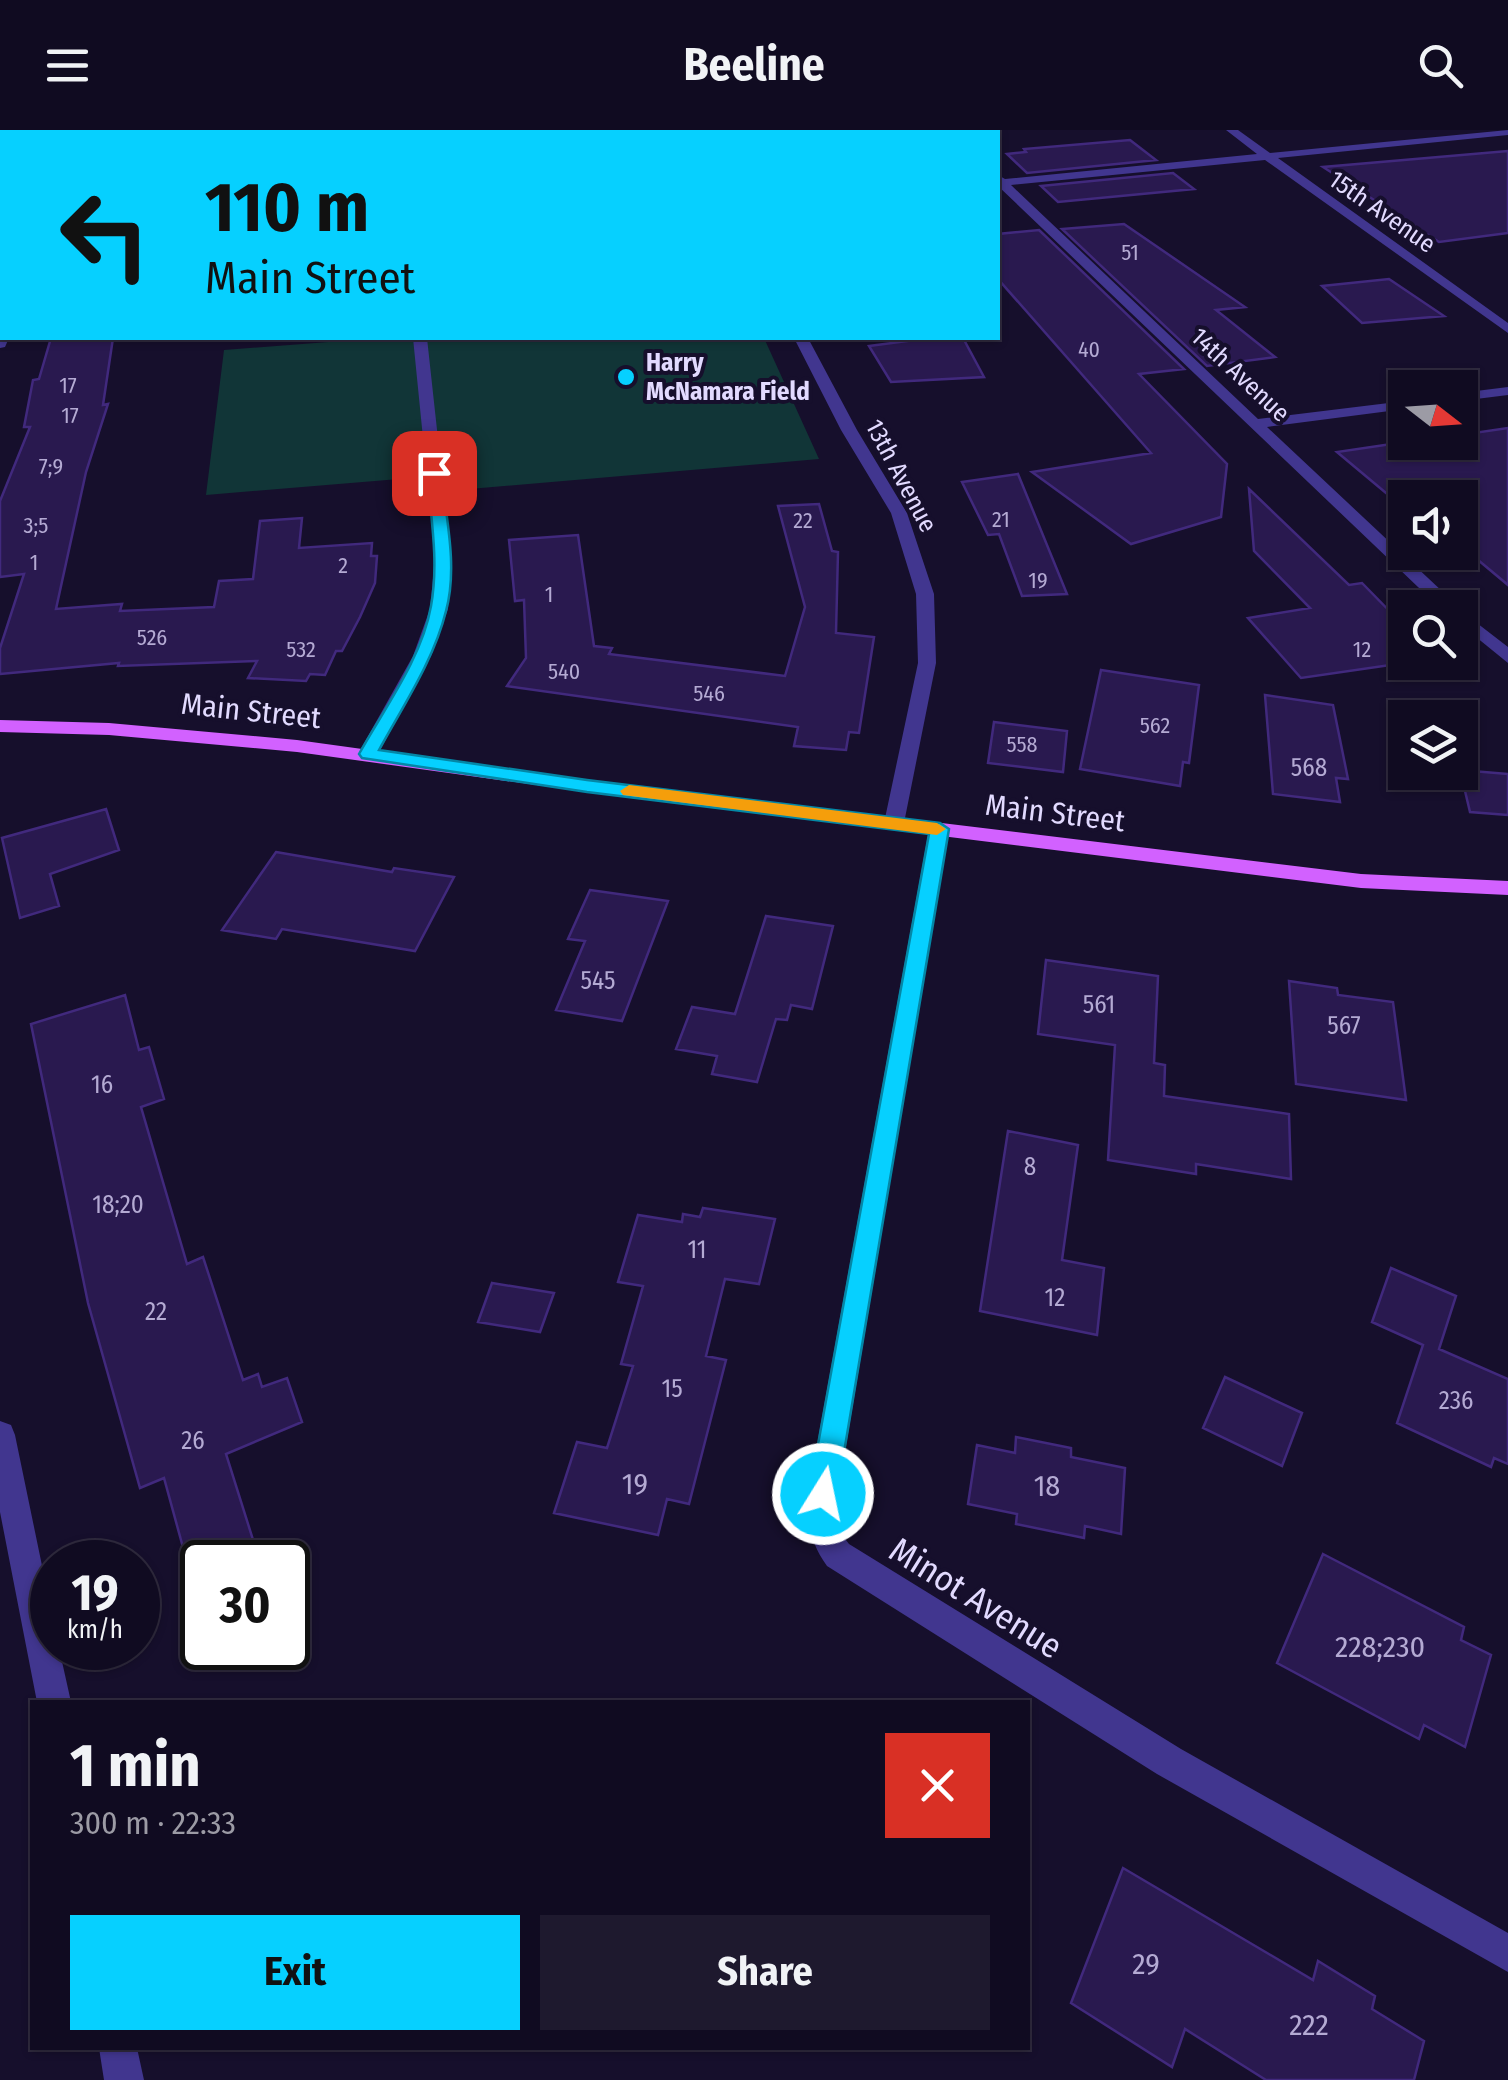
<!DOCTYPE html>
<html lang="en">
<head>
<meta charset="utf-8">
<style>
  :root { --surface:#100b21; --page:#1e192e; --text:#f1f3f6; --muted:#9c9ba5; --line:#302b3f; --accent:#06d0ff }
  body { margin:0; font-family:"Fira Sans Condensed",sans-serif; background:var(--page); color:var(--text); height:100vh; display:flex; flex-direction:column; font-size:38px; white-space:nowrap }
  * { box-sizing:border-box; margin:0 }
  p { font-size:32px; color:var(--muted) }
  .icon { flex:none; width:55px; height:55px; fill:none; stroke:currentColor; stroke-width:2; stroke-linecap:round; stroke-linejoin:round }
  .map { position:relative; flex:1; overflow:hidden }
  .drawer { position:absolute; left:30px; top:1570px; width:1000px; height:350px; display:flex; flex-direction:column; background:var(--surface); border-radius:0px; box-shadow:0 2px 8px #0004,0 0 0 2px var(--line) }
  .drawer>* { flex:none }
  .hud { position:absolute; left:0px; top:0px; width:1000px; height:210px; box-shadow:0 2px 8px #0004,0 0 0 2px var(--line); background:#06d0ff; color:#111; overflow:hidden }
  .needle { width:65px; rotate:107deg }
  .fabs { position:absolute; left:1388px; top:240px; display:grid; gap:20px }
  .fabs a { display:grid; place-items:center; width:90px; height:90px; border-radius:0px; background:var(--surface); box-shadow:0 2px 8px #0004,0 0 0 2px var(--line); font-size:50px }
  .speed { position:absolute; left:30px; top:1410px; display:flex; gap:20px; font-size:50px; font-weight:700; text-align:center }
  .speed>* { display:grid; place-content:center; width:130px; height:130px; border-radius:50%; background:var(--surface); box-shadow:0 2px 8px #0004,0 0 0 2px var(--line); line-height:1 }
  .speed small { font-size:25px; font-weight:400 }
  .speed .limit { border:5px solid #111; border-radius:15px; background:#fff; color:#111 }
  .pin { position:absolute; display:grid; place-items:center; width:85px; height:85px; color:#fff; margin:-42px; border-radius:20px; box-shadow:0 5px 15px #0006 }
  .me { position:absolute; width:110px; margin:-55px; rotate:10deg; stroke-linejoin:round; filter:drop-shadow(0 0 8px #0008) }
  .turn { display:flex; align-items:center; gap:35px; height:210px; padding:0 40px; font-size:45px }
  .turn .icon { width:130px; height:130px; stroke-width:2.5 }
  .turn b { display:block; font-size:70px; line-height:85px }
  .round { display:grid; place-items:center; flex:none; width:105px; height:105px; border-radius:0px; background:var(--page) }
  .head { display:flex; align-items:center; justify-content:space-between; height:170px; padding:0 40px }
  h1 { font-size:60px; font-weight:700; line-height:75px }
  .cta { display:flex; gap:20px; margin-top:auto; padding:20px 40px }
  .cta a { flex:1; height:115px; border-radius:0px; background:var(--accent); color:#111; font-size:40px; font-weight:700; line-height:115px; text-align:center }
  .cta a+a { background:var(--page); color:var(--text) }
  header { display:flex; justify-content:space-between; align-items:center; height:130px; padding:0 40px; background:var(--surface); font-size:45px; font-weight:700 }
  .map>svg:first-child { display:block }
  .green { fill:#113537 }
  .building { fill:#29194f; stroke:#41297d; stroke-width:2.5 }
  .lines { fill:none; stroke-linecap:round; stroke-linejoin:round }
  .street { fill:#41368f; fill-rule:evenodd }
  .primary { fill:#d261ff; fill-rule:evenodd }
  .route { fill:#06d0ff; stroke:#0487a6; stroke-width:2.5 }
  .slow { fill:#f59e0b }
  .poi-dot { fill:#06d0ff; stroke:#160f2c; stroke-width:4 }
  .labels { text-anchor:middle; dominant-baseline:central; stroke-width:8; stroke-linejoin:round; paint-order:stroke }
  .far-number-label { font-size:22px; fill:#b4aad3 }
  .far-street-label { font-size:25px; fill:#e2daff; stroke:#160f2c }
  .far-poi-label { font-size:25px; font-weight:bold; fill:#e2daff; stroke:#160f2c; text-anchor:start }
  .number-label { font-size:25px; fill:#b4aad3 }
  .street-label { font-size:30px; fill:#e2daff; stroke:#160f2c }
  .near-number-label { font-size:30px; fill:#b4aad3 }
  .near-street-label { font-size:35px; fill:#e2daff; stroke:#160f2c }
</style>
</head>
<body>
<header><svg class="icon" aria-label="menu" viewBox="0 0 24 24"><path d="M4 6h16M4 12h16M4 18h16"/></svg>Beeline<svg class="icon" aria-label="search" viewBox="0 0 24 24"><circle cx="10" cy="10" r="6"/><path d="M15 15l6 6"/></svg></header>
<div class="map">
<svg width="1508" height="1950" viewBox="0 0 1508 1950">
  <rect width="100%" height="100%" fill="#160f2c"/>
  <path class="green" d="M 380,208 L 764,208 L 819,329 L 400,365 L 399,349 L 206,365 L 224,220 Z"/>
  <path class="building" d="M 1130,10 L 1156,30 L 1027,43 L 1007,24 L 1026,22 L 1024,19 Z
    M 1508,21 L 1508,103 L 1439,112 L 1323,37 Z
    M 1173,43 L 1194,59 L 1058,72 L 1041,56 Z
    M 1124,94 L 1245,177 L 1216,180 L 1275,227 L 1207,236 L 1062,99 Z
    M 1039,100 L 1184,239 L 1139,244 L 1227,334 L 1221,387 L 1131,414 L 1032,342 L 1151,323 L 998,149 L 998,104 Z
    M 1389,149 L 1444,186 L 1362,193 L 1322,156 Z
    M 51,208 L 113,208 L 103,275 L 108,274 L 86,342 L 56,479 L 122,474 L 120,481 L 214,477 L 219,451 L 253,449 L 260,391 L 302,388 L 299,418 L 372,413 L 371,426 L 377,426 L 375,453 L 360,487 L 342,521 L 336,521 L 325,545 L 310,544 L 306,551 L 248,548 L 257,531 L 118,536 L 119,533 L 0,544 L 0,518 L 24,444 L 0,447 L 0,371 L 30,297 L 24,297 L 33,250 L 39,249 Z
    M 930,208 L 963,208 L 984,247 L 891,252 L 869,216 Z
    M 1508,298 L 1508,455 L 1460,415 L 1460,368 L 1392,368 L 1337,322 L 1405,312 L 1460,312 L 1460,305 Z
    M 1018,344 L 1067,464 L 1022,466 L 999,404 L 988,405 L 962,352 Z
    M 1249,359 L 1349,455 L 1362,453 L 1405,497 L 1405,532 L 1411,532 L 1301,548 L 1248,488 L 1310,478 L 1254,421 Z
    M 819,374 L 832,421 L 838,422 L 836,503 L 874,507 L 859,603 L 849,602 L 846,620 L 794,616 L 798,597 L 507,556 L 526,528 L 524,470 L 515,471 L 509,410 L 578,405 L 594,516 L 612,518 L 609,524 L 785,546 L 805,477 L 778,376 Z
    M 1101,540 L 1199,555 L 1189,633 L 1183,632 L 1180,656 L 1080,639 Z
    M 1265,565 L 1333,575 L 1348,649 L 1336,648 L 1340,672 L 1273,664 Z
    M 994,592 L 1067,601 L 1063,642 L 988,633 Z
    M 1460,640 L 1508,644 L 1508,685 L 1470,682 Z
    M 106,679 L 119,720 L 50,744 L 59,776 L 20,788 L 2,708 Z
    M 276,722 L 392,742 L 394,738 L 454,747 L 415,821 L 282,799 L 276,809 L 222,800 Z
    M 590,760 L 668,771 L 622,891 L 556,880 L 585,811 L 568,809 Z
    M 766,786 L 833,796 L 812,879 L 791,875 L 787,890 L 776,889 L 757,952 L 712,944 L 717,926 L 676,919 L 692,877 L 735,884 Z
    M 1046,830 L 1158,846 L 1154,933 L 1165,935 L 1164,966 L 1289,984 L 1291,1049 L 1196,1034 L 1196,1044 L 1108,1030 L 1115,915 L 1038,904 Z
    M 1289,851 L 1337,858 L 1338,865 L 1393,872 L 1406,970 L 1296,954 Z
    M 125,865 L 139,920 L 149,917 L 164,969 L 141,977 L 187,1134 L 203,1127 L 243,1250 L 258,1244 L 262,1257 L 287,1248 L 302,1292 L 226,1324 L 260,1432 L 187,1432 L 164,1348 L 140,1358 L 88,1173 L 31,894 Z
    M 1008,1001 L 1078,1015 L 1062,1130 L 1104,1138 L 1097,1205 L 980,1181 Z
    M 703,1078 L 775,1089 L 759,1154 L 725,1149 L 706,1226 L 726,1230 L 689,1374 L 667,1369 L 658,1405 L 554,1383 L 577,1312 L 607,1318 L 633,1236 L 621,1234 L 643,1156 L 618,1152 L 638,1085 L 682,1092 L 683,1084 L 700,1087 Z
    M 1391,1138 L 1456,1166 L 1439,1219 L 1508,1249 L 1508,1334 L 1494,1328 L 1491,1337 L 1397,1293 L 1423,1215 L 1372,1192 Z
    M 492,1153 L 554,1163 L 540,1202 L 478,1192 Z
    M 1225,1247 L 1302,1283 L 1282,1336 L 1203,1298 Z
    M 1016,1307 L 1071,1318 L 1071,1327 L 1125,1338 L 1121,1404 L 1085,1396 L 1084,1408 L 1016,1394 L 1017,1384 L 968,1374 L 977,1315 L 1015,1323 Z
    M 1323,1424 L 1464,1497 L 1461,1510 L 1491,1525 L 1465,1617 L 1424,1595 L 1419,1609 L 1277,1533 Z
    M 1123,1738 L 1313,1850 L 1318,1831 L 1375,1866 L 1372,1879 L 1424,1911 L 1414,1950 L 1266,1950 L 1185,1899 L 1172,1937 L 1071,1873 Z"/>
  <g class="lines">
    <path class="street" d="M 393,0 L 403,0 L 403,2 L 393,2 Z
      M 950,0 L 961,0 L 962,2 L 951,2 Z
      M 1226,0 L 1238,0 L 1270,23 L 1508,0 L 1508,5 L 1278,28 L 1508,193 L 1508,203 L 1265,30 L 1011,55 L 1258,289 L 1405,271 L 1405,279 L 1267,297 L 1460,478 L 1440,478 L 998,56 L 998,45 L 1005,49 L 1257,24 Z
      M 0,97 L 2,97 L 2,105 L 0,105 Z
      M 0,202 L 2,208 L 9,208 L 5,217 L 0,218 Z
      M 413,208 L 427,208 L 451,428 L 448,479 L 431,526 L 378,624 L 368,630 L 358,624 L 413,526 L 430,479 L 435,428 Z
      M 794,208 L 808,208 L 857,300 L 907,383 L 934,464 L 936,533 L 904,693 L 894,700 L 884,693 L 918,533 L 916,464 L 891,383 L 841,300 Z
      M 1508,257 L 1508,265 L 1460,271 L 1460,263 Z
      M 1460,480 L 1508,517 L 1508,533 L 1460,494 Z
      M 939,692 L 949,699 L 838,1364 L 840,1402 L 849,1414 L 1181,1619 L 1508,1803 L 1508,1842 L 1157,1644 L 827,1436 C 809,1411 809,1394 808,1364 L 929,699 Z
      M 0,1291 L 11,1295 L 15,1305 L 52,1484 L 52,1518 L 59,1518 L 71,1572 L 37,1572 L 0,1382 Z
      M 99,1918 L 137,1918 L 144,1950 L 104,1950 Z"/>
    <path class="primary" d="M 0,590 L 109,593 L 297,610 L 587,650 L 1361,744 L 1508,751 L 1508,765 L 1361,758 L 587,662 L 297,622 L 109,605 L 0,602 Z"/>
  </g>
  <path class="route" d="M 434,339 L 441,343 C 446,387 458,437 446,481 C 434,530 403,576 379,620 L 587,650 L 940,693 L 949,699 L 837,1364 L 833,1374 L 823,1377 L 813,1374 L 809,1364 L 929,704 L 587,662 L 362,628 L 359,624 C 384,579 422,528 431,476 C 439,432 431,388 427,343 Z"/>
  <path class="slow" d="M 629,655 L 937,693 L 946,699 L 937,705 L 623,665 L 620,661 Z"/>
  <circle class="poi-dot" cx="626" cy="247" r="10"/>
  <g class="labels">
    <g class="far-number-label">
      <text x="1130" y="122">51</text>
      <text x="1089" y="219">40</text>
      <text x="68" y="255">17</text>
      <text x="70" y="285">17</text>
      <text x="51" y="336">7;9</text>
      <text x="1001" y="389">21</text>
      <text x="803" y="390">22</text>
      <text x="36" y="395">3;5</text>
      <text x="34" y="432">1</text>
      <text x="343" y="435">2</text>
      <text x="1038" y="450">19</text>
      <text x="549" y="464">1</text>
      <text x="152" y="507">526</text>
      <text x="301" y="519">532</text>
      <text x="1362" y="519">12</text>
      <text x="564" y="541">540</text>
      <text x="709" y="563">546</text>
      <text x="1155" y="595">562</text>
      <text x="1022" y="614">558</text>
    </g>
    <g class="far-street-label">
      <text transform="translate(1382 82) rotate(35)">15th Avenue</text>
      <text transform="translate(1240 245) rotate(43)">14th Avenue</text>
      <text transform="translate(901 346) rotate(62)">13th Avenue</text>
    </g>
    <g class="far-poi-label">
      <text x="646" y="233">Harry<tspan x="646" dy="29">McNamara Field</tspan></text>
    </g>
    <g class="number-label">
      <text x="1309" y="638">568</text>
      <text x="598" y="851">545</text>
      <text x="1099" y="875">561</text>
      <text x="1344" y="896">567</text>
      <text x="102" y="955">16</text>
      <text x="1030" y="1037">8</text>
      <text x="118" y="1075">18;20</text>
      <text x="697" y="1120">11</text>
      <text x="1055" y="1168">12</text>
      <text x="156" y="1182">22</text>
      <text x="672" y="1259">15</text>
      <text x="1456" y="1271">236</text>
      <text x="193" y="1311">26</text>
    </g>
    <g class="street-label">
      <text transform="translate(251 581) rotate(6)">Main Street</text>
      <text transform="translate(1055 683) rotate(7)">Main Street</text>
    </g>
    <g class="near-number-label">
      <text x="635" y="1354">19</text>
      <text x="1047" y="1356">18</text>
      <text x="1380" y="1517">228;230</text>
      <text x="1146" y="1834">29</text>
      <text x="1309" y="1895">222</text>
    </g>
    <g class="near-street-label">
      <text transform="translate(976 1468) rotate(32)">Minot Avenue</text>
    </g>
  </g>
</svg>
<div class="fabs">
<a><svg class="needle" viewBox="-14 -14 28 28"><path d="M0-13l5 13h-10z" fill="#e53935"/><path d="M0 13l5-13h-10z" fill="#9c9ba5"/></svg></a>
<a><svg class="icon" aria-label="sound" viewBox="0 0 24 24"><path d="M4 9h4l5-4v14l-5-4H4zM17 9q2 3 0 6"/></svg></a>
<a><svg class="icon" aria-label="search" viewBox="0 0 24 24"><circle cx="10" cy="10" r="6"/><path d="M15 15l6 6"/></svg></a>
<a><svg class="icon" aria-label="layers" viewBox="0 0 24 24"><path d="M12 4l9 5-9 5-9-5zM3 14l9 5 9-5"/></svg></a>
</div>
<div class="speed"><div>19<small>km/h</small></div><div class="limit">30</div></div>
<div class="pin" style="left:434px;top:343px;background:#d93025"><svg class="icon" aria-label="arrive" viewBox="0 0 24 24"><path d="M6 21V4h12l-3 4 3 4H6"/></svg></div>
<svg class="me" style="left:823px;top:1364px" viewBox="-20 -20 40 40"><circle r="17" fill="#06d0ff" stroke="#fff" stroke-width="3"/><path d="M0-11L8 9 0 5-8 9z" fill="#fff"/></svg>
<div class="hud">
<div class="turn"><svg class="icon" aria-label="left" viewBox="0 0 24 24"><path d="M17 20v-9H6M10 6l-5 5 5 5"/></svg><div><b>110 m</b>Main Street</div></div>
</div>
<section class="drawer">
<div class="head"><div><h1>1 min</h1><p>300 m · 22:33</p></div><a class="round" style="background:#d93025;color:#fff"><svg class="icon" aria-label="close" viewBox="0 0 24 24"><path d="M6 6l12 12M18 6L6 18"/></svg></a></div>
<div class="cta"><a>Exit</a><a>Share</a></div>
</section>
</div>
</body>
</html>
